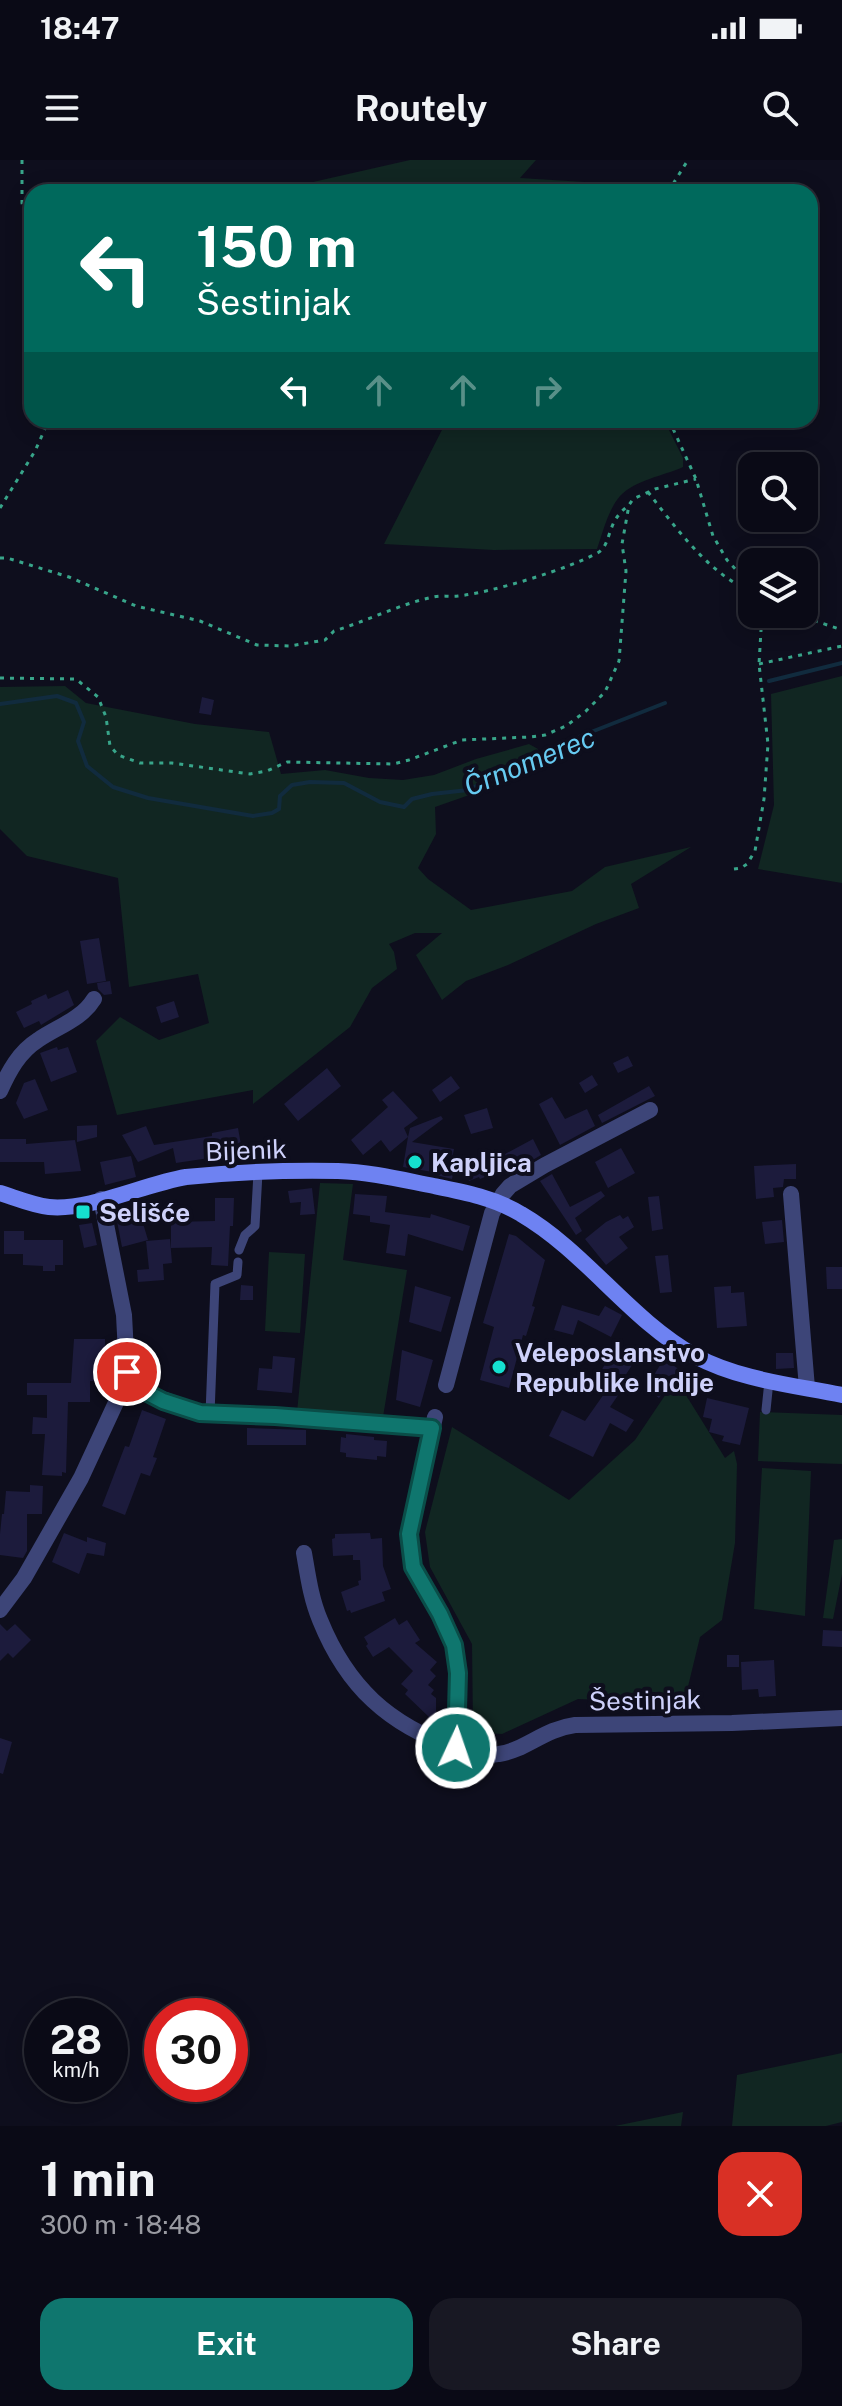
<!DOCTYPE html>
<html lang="en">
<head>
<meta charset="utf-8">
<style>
  :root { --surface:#0a0a16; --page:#181823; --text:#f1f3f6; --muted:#999aa1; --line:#2a2b35; --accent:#0f766e }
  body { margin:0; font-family:"Public Sans",sans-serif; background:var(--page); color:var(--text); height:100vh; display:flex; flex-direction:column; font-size:30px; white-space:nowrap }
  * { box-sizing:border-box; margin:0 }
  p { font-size:26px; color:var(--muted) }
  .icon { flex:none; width:44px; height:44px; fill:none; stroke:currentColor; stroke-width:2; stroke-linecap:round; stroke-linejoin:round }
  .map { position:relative; height:1966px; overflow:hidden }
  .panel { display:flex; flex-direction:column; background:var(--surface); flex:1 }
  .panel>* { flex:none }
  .top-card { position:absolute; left:24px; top:24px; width:794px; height:244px; border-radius:24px; box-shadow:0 4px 20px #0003,0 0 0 2px var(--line); background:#00695c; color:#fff; overflow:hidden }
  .controls { position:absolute; left:738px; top:292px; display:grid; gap:16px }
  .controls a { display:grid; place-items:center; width:80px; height:80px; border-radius:16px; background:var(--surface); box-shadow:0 4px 20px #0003,0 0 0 2px var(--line); font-size:40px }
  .speed { position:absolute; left:24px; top:1838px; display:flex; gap:16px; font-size:40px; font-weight:700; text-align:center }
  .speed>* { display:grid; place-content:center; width:104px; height:104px; border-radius:50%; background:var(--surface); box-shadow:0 4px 20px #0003,0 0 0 2px var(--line); line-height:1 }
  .speed small { font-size:20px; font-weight:400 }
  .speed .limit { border:12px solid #d22; background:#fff; color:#111 }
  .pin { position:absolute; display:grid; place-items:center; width:68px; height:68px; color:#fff; margin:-34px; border:4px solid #fff; border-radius:50%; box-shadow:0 2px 8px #0007 }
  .me { position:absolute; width:88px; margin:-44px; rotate:3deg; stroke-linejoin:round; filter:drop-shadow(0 0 6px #0008) }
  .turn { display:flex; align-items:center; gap:28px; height:168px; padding:0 40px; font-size:36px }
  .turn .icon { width:104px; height:104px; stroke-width:2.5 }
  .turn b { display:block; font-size:56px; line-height:68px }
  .lanes { display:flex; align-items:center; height:76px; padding:0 40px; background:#0003; justify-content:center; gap:40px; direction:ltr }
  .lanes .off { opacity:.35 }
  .round { display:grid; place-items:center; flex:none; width:84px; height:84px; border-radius:24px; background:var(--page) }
  .summary { display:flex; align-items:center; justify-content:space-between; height:136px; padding:0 40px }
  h1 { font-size:48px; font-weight:700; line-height:60px }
  .primary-button { display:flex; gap:16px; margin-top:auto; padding:16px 40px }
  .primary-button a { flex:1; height:92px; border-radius:24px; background:var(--accent); color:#fff; font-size:32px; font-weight:700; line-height:92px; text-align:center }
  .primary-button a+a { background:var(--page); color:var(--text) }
  .status { display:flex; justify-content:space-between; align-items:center; height:56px; padding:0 40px; background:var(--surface); direction:ltr }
  .status svg { height:22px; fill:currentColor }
  header { display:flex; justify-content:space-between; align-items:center; height:104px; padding:0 40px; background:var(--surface); font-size:36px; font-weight:700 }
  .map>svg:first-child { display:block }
  .green { fill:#112622 }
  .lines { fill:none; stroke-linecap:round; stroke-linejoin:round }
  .stream { stroke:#112b3e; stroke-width:4 }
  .building { fill:#1c1b3c }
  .path { stroke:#38a58a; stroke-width:3; stroke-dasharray:4 6; stroke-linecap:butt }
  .lane { stroke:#3d4578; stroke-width:9 }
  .street { stroke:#3d4578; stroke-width:16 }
  .secondary { stroke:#6e82f2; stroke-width:16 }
  .route-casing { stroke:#0a4d48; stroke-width:20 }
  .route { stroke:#0f766e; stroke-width:14 }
  .poi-dot { fill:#15e0cf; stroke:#0e0e1d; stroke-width:3 }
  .labels { text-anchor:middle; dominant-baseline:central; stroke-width:8; stroke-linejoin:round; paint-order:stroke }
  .street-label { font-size:26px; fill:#ced1fa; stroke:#0e0e1d }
  .poi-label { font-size:26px; font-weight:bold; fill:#ced1fa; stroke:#0e0e1d; text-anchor:start }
  .water-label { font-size:28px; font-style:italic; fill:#66caf1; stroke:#0e0e1d }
</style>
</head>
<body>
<div class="status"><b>18:47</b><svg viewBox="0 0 49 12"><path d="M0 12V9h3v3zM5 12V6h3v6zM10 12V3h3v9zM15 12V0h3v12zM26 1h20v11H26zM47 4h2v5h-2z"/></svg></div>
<header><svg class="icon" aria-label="menu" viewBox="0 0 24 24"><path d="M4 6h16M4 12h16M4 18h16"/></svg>Routely<svg class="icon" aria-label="search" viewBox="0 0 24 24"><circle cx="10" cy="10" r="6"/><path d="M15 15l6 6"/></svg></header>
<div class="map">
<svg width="842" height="1966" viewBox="0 0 842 1966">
  <rect width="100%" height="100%" fill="#0e0e1d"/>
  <path class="green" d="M 410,0 L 536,0 L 520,18 L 585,22 L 583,32 L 269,32 Z
    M 447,260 L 664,260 L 683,298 L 683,307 C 663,316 635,320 620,336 C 608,350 603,372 597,389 L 494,390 L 384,384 Z
    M 842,516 L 842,723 L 758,709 L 774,645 L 771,534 Z
    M 65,526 L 86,543 L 195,564 L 269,572 L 281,614 L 325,610 L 369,618 L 403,620 L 434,615 L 476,599 L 529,584 L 538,589 L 541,610 L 435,647 L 436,674 L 418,708 L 428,719 L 471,750 L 572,731 L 605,707 L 691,687 L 631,724 L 639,748 L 596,764 L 508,805 L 466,821 L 442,840 L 416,795 L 442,773 L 415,773 L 389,784 L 394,792 L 397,809 L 372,828 L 350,867 L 253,944 L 253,930 L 117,955 L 96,881 L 120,857 L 159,880 L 209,863 L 198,814 L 129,827 L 118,718 L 27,696 L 0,669 L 0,527 Z
    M 320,1023 L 353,1024 L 343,1100 L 407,1110 L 383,1257 L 297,1252 Z
    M 269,1092 L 305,1094 L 300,1173 L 265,1171 Z
    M 676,1219 L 725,1298 L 734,1291 L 737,1304 L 735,1383 L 722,1460 L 700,1477 L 684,1543 L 578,1539 L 502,1574 L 486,1573 L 473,1567 L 472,1484 L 430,1407 L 425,1372 L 452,1267 L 569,1340 L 635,1280 Z
    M 760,1252 L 842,1255 L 842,1304 L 758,1301 Z
    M 762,1308 L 811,1311 L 805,1456 L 754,1449 Z
    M 842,1379 L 842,1414 L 833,1459 L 823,1458 L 834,1380 Z
    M 842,1893 L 842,1962 L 826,1966 L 732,1966 L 737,1915 Z
    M 683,1952 L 681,1966 L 615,1966 Z"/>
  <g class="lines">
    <path class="stream" d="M 769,521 L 842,503
      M 0,544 L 57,536 L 76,543 L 84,562 L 78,581 L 87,606 L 113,627 L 148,638 L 253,656 L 272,653 L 279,649 L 280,636 L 292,625 L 310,622 L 344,623 L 380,642 L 404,647 L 412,639 L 432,634 L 468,630 L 512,609 L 548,599 L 581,576 L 665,543"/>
  </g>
  <path class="building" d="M 202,537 L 214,540 L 211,555 L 199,553 Z
    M 99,778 L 106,821 L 87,824 L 80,781 Z
    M 110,821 L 112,834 L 104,835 L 98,829 L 97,823 Z
    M 68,830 L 74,845 L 41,865 L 39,861 L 24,868 L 16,852 L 32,844 L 31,841 L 46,834 L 48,839 Z
    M 174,841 L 179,857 L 161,863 L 156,847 Z
    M 57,887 L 58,890 L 68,887 L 77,912 L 51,922 L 40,893 Z
    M 628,896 L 633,906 L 618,913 L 613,903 Z
    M 327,908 L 341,926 L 298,961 L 284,944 Z
    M 592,915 L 598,925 L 585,933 L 579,923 Z
    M 451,916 L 460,928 L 440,942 L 432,930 Z
    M 35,919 L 48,950 L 24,959 L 16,943 L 24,923 Z
    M 649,926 L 655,936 L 602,963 L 598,955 Z
    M 393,931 L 418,958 L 404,968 L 408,977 L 410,968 L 441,956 L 443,959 L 412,982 L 454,989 L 452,999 L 456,999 L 452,1019 L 432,1014 L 433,1012 L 403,1007 L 408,977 L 390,992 L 381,980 L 363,995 L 351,980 L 388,947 L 382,940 Z
    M 552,937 L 565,959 L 587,949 L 595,966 L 560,985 L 539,944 Z
    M 487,948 L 493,968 L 471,974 L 464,955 Z
    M 97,965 L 97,977 L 77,982 L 77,966 Z
    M 146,966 L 154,985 L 212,976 L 212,973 L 238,968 L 243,996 L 216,1001 L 216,997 L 176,1003 L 173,988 L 138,1002 L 122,975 Z
    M 0,979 L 26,979 L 26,984 L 75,980 L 81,1011 L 45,1014 L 44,1002 L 0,1002 Z
    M 533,979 L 541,995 L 514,1011 L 512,1006 L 480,1019 L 479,1017 L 469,1021 L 461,1000 L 481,1003 L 480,999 L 490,995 L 492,1001 Z
    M 621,988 L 635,1013 L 608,1028 L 595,1002 Z
    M 131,996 L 136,1017 L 105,1025 L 100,1002 Z
    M 796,1004 L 796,1019 L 784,1019 L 783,1027 L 773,1028 L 774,1037 L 756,1039 L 754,1006 Z
    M 552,1014 L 570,1047 L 601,1031 L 605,1036 L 575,1058 L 582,1071 L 576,1075 L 540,1021 Z
    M 312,1028 L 315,1054 L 300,1055 L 301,1042 L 290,1043 L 288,1031 Z
    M 355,1034 L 387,1036 L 385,1052 L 430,1058 L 431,1054 L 470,1066 L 463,1091 L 408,1074 L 405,1096 L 386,1093 L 390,1065 L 370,1062 L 370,1056 L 353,1054 Z
    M 659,1036 L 663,1069 L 652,1071 L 648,1037 Z
    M 215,1038 L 234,1038 L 233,1066 L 230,1066 L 228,1106 L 211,1105 L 212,1087 L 171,1088 L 171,1062 L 215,1061 Z
    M 136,1051 L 138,1061 L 142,1060 L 148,1080 L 122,1087 L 116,1056 Z
    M 620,1055 L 623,1059 L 628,1056 L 634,1067 L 619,1077 L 628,1088 L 606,1105 L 585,1079 L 606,1062 Z
    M 782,1060 L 784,1082 L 765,1084 L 762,1062 Z
    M 92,1063 L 97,1085 L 84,1088 L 79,1065 Z
    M 4,1071 L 24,1071 L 24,1080 L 63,1080 L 63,1105 L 55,1105 L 55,1111 L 43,1111 L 43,1106 L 23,1105 L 23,1094 L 4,1094 Z
    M 509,1074 L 516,1076 L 545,1100 L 532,1146 L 535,1147 L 526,1176 L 523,1175 L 509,1228 L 480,1220 L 494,1167 L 483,1163 Z
    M 170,1079 L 172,1103 L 163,1104 L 164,1120 L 138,1122 L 137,1110 L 149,1109 L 146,1081 Z
    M 668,1095 L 672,1132 L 660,1133 L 655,1096 Z
    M 826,1107 L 842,1107 L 842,1129 L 827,1129 Z
    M 241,1125 L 253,1126 L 253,1140 L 240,1140 Z
    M 415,1126 L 451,1137 L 441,1172 L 409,1162 Z
    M 731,1126 L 731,1133 L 744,1132 L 747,1166 L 717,1168 L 714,1127 Z
    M 562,1145 L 599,1156 L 605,1146 L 622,1155 L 611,1177 L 578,1160 L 573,1175 L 554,1170 Z
    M 74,1179 L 105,1179 L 106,1221 L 90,1221 L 90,1242 L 68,1242 L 66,1313 L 62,1312 L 62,1316 L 42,1315 L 45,1274 L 32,1274 L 33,1257 L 47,1258 L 47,1235 L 27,1235 L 27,1223 L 71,1223 Z
    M 619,1183 L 638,1196 L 621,1222 L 602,1209 Z
    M 402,1190 L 433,1200 L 420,1247 L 396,1240 Z
    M 776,1193 L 793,1193 L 794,1208 L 776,1209 Z
    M 273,1196 L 295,1198 L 292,1233 L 257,1230 L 259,1208 L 272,1209 Z
    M 664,1199 L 680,1210 L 659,1238 L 650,1231 L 655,1224 L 650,1221 Z
    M 611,1224 L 621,1231 L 610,1247 L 634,1260 L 626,1272 L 610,1263 L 593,1297 L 549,1276 L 562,1250 L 585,1261 Z
    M 707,1238 L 749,1248 L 740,1285 L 722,1281 L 724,1276 L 709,1272 L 712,1259 L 703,1257 Z
    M 142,1250 L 166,1259 L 153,1297 L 157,1298 L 150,1316 L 141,1313 L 125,1355 L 102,1346 L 125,1286 L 129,1287 Z
    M 247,1268 L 306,1270 L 306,1285 L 247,1285 Z
    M 346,1274 L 374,1277 L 374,1280 L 387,1281 L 386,1297 L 377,1296 L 377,1300 L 346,1297 L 346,1293 L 340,1292 L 341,1277 L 346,1278 Z
    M 30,1325 L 43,1326 L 42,1354 L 27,1354 L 27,1391 L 23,1398 L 0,1395 L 0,1374 L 2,1354 L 4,1354 L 6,1331 L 30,1332 Z
    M 64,1373 L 87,1382 L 87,1377 L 106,1383 L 104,1396 L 87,1393 L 79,1414 L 52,1402 Z
    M 370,1373 L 371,1379 L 382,1378 L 383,1406 L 391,1429 L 382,1432 L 385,1441 L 351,1453 L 350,1450 L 347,1451 L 341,1432 L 359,1425 L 358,1421 L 361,1420 L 360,1400 L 353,1400 L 353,1395 L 333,1396 L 332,1379 L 335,1378 L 335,1374 Z
    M 395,1458 L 399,1465 L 407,1460 L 420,1480 L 415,1483 L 437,1502 L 430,1510 L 436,1516 L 428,1525 L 434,1530 L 431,1534 L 436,1538 L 436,1552 L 430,1558 L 405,1534 L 408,1530 L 401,1524 L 413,1511 L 389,1487 L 373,1497 L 366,1486 L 368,1484 L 364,1477 Z
    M 0,1464 L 7,1471 L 15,1464 L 31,1480 L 13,1498 L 8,1493 L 0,1501 Z
    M 823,1470 L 842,1471 L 842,1487 L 822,1486 Z
    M 727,1495 L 739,1495 L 739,1507 L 727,1507 Z
    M 774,1500 L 776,1536 L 759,1537 L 758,1529 L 742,1530 L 741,1502 Z
    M 0,1578 L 12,1582 L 3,1614 L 0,1613 Z"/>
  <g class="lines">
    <path class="path" d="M 22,0 L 22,43 L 32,77
      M 668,32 L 688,0
      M 669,260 L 696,319 L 713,376 L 727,400 L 752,427
      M 648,332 C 676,368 709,414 752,432
      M 0,348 L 35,291 L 49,260
      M 0,398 L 7,398 L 69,417 L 136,446 L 200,461 L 257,485 L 290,486 L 325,480 L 334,471 C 367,461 400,444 433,437 C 441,435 450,437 458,436 C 490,433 572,408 599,392 C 612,383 606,362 628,346
      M 795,454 L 842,470
      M 759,504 L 842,486
      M 0,518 L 76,519 L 98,537 L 106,557 L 110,586 L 118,595 L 140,603 L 172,603 L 250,614 L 267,611 L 287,602 L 393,604 L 409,600 L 462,580 L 530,577 L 545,575 L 566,566 L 586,551 L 605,532 L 619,501 L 626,411 L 622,384 L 629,345 L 633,339 L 655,329 L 696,319
      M 734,709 L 741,708 L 747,704 L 755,691 L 764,639 L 768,584 L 759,504 L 762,454"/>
    <path class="lane" d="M 239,1090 L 245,1075 L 255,1066 L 258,1013
      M 766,1250 L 769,1221
      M 210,1254 L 215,1124 L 237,1115 L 238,1102"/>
    <path class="street" d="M 0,931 C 9,911 19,892 38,880 C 57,867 82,859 94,839
      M 791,1034 L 807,1228
      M 127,1212 L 140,1229 L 149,1234 L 200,1253 L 275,1256 L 432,1268
      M 446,1225 L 492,1053 L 503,1034 L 510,1026 L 545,1005 L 650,950
      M 304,1393 C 308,1416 311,1439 320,1460 C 347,1527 389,1565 456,1588 L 458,1513 L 454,1485 L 440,1454 L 413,1407 L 409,1374 L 435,1257
      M 0,1450 L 24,1418 L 81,1318 L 119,1236 L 127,1212 L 124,1155 L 101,1039
      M 456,1588 C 470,1592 484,1597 499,1594 C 526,1590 544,1569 575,1565 L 732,1563 L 842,1558"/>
    <path class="secondary" d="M 0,1033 C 16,1038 32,1045 49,1047 C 90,1051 144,1024 186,1017 C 236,1012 288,1010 338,1011 C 371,1012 403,1020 434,1026 C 464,1032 495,1038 521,1054 C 586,1092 629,1159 695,1196 C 740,1220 793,1225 842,1235"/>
  </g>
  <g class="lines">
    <g class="route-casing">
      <path id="route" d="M 127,1212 L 140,1229 L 163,1241 L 200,1253 L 275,1256 L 432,1268 L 409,1374 L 413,1407 L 440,1454 L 454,1485 L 458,1513 L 456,1588"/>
    </g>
    <use href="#route" class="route"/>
  </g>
  <g class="poi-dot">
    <circle cx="415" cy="1002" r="8"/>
    <rect x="75" y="1044" width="16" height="16" rx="4"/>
    <circle cx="499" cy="1207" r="8"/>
  </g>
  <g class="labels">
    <g class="street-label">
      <text transform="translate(246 990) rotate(-2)">Bijenik</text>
      <text transform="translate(645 1540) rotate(-1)">Šestinjak</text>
    </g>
    <g class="poi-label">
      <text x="431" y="1002">Kapljica</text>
      <text x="99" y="1052">Selišće</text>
      <text x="515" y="1192">Veleposlanstvo<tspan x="515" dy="30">Republike Indije</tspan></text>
    </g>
    <g class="water-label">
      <text transform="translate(529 601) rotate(-22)">Črnomerec</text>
    </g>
  </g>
</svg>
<div class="controls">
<a><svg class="icon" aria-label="search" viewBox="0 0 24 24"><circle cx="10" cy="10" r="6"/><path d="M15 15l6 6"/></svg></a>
<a><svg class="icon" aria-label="layers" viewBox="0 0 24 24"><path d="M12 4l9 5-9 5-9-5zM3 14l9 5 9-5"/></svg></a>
</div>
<div class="speed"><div>28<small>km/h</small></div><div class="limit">30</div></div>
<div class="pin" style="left:127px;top:1212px;background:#d93025"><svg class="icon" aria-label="arrive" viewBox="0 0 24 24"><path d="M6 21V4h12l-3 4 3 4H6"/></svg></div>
<svg class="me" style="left:456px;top:1588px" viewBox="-20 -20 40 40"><circle r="17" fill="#0f766e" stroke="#fff" stroke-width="3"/><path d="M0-11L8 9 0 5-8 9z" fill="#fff"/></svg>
<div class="top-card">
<div class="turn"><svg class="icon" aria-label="left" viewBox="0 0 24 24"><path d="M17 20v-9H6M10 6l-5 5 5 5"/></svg><div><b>150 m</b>Šestinjak</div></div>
<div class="lanes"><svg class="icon" aria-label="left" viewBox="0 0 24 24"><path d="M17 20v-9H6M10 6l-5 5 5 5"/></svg><svg class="icon off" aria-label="ahead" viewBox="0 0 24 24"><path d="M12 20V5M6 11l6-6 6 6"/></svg><svg class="icon off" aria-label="ahead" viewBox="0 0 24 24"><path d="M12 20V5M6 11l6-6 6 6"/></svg><svg class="icon off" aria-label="right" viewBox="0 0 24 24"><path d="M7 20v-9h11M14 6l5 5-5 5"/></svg></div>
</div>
</div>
<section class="panel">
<div class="summary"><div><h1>1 min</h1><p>300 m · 18:48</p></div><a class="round" style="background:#d93025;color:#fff"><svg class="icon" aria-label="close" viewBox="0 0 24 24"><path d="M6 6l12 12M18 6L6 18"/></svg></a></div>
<div class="primary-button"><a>Exit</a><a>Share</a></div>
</section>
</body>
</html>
